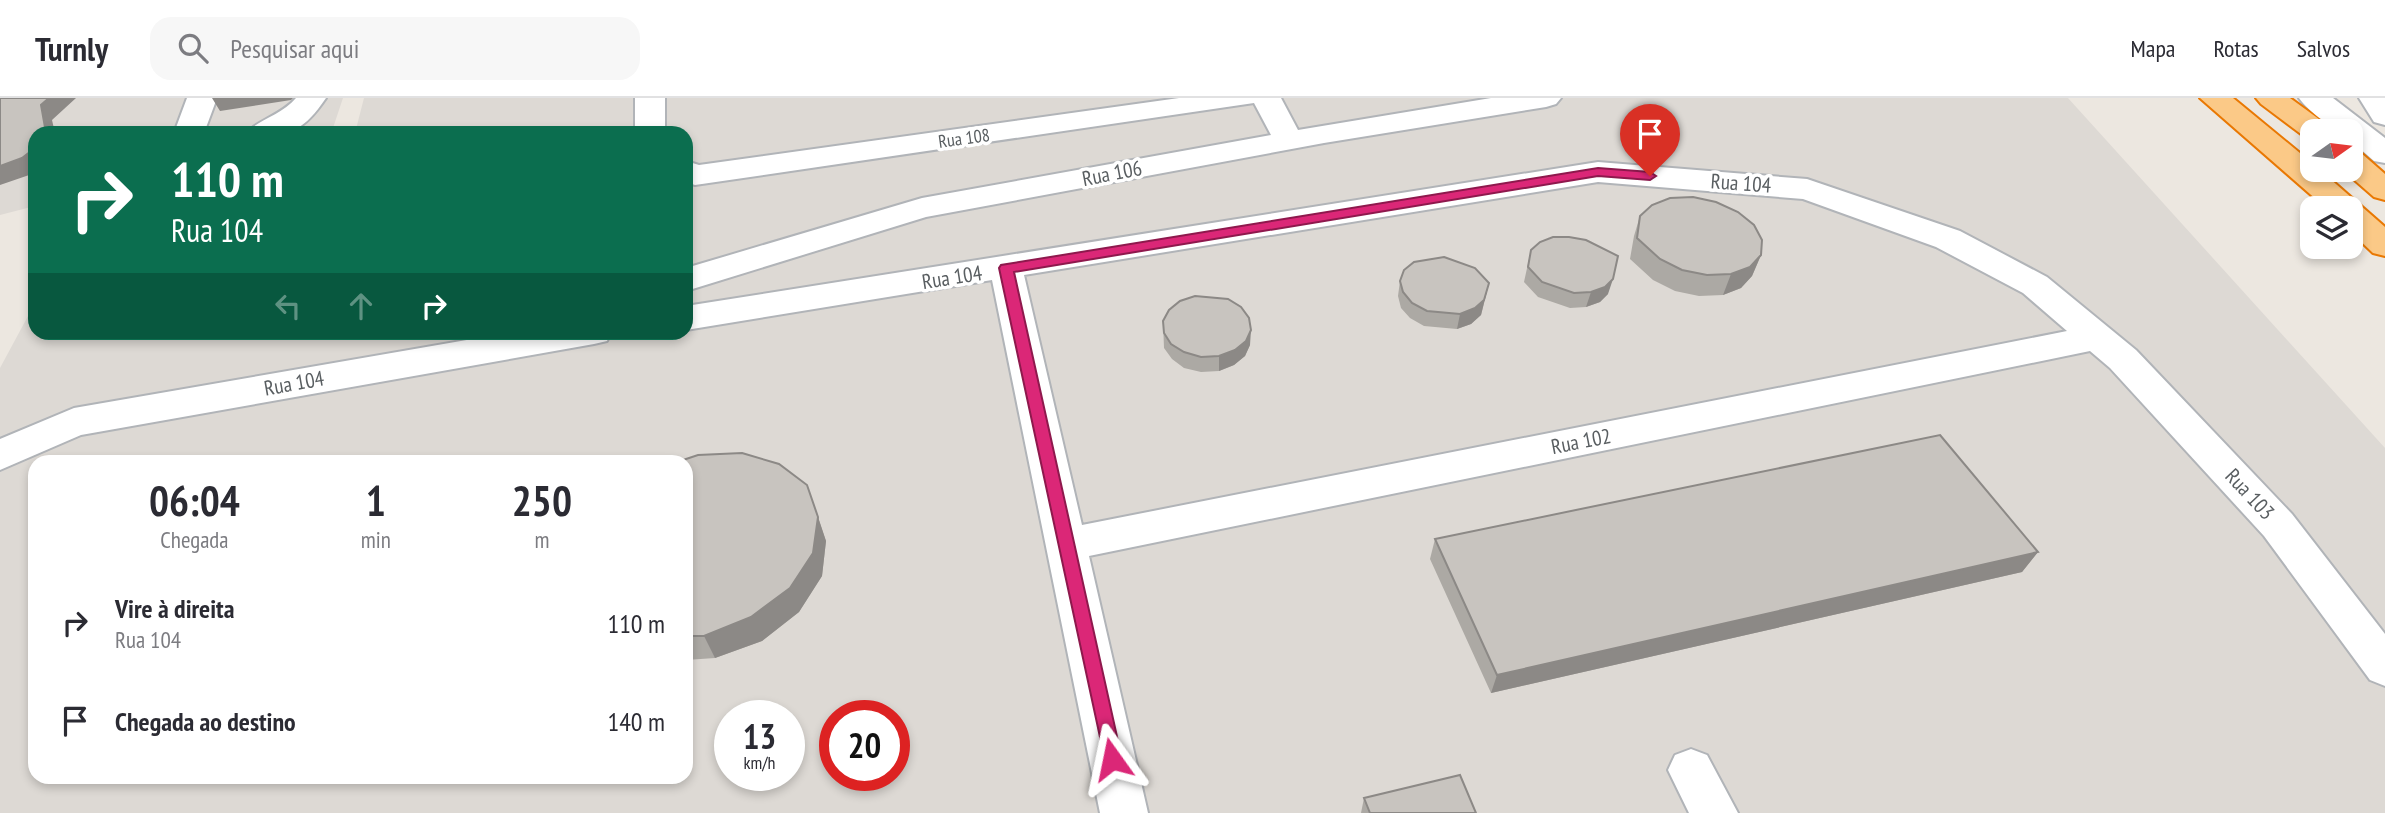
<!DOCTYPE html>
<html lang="pt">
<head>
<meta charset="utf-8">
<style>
  :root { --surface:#fff; --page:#f7f7f7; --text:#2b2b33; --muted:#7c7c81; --line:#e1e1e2 }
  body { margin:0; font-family:"PT Sans Narrow",sans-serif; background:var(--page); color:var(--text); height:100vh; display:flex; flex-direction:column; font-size:26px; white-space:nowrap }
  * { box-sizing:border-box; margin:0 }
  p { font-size:23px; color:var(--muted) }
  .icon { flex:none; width:38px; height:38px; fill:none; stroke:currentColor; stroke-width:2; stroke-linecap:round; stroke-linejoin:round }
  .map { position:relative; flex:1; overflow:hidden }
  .drawer { position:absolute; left:28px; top:357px; width:665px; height:329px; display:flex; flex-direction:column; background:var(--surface); border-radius:21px; box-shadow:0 4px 10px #0003 }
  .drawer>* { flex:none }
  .guide { position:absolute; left:28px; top:28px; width:665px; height:214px; border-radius:21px; box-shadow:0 4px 10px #0003; background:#0b6e4f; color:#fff; overflow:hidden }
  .needle { width:46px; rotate:76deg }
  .fabs { position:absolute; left:2300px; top:21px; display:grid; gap:14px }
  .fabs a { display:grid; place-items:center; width:63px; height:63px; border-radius:14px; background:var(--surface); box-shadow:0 4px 10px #0003; font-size:35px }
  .speed { position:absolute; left:714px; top:602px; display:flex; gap:14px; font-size:35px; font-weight:700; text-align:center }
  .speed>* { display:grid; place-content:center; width:91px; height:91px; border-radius:50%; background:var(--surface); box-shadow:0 4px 10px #0003; line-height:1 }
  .speed small { font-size:18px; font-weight:400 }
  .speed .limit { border:10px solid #d22; background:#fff; color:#111 }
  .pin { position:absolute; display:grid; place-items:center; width:60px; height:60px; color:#fff; margin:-72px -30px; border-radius:50% 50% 50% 0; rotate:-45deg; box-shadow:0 0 7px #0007 }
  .pin .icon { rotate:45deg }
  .me { position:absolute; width:77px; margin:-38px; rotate:348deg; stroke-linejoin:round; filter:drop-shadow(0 0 5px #0008) }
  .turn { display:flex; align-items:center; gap:24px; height:147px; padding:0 28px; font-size:32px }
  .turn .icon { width:91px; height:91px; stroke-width:2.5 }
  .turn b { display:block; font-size:49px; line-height:60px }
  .lanes { display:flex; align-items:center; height:66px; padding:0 28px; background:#0003; justify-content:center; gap:35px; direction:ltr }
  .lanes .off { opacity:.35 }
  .eta { display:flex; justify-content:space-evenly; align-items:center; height:119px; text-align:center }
  .eta b { font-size:42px; font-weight:800; line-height:49px }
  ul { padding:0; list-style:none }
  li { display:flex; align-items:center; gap:21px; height:98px; padding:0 28px }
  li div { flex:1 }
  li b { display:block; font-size:26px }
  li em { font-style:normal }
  header { display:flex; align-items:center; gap:42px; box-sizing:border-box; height:98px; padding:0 35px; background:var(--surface); border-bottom:2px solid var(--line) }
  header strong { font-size:33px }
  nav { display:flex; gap:38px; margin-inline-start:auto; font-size:24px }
  .search { width:490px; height:63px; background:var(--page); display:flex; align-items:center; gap:18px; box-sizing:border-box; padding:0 24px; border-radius:21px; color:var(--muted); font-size:26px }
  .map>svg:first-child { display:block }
  .industrial { fill:#ddd9d4; fill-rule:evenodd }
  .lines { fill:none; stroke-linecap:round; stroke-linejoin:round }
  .minor-casing { stroke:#b1b4b8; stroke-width:4 }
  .highway-casing { stroke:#e97803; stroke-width:4 }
  .minor { fill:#fff; fill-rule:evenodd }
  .highway { fill:#fbc987; fill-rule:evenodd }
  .wall { fill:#aca9a4 }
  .shaded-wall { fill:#8c8986 }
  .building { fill:#c8c4bf; stroke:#8c8986; stroke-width:2 }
  .route { fill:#db2777; stroke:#8e194d; stroke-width:2 }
  .labels { text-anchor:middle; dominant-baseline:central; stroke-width:7; stroke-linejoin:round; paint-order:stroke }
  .far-street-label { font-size:18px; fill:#595e61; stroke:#fff }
  .street-label { font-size:21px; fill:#595e61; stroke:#fff }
</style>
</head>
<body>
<header>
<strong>Turnly</strong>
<div class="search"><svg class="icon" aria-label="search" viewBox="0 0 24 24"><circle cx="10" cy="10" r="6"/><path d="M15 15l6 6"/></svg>Pesquisar aqui</div>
<nav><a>Mapa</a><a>Rotas</a><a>Salvos</a></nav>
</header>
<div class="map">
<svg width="2385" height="715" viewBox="0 0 2385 715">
  <rect width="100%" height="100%" fill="#ece7e0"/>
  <path class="industrial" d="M 0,0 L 343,0 L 333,30 L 313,35 L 35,35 L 35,108 L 0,117 Z
    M 364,0 L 2068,0 L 2385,350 L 2385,715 L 0,715 L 0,270 L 35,205 L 35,234 L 686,234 L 686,35 L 355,35 ZM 35,364 L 686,364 L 686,679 L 35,679 ZM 730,618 L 789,618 L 789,677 L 730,677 ZM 835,618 L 894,618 L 894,677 L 835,677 Z"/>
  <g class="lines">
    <g class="minor-casing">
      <path id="minor" d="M 187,0 L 217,0 L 204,35 L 174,35 Z
        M 296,0 L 326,0 C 300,38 290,35 247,35 C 255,23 282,17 296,0 Z
        M 635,0 L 665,0 L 665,35 L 635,35 Z
        M 1179,0 L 1281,0 L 1298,32 L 1491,0 L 1561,0 L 1556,6 L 1546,9 L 1324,45 L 926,119 L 686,193 L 686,170 L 922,100 L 1271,37 L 1254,5 L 695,87 L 686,84 L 686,63 L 699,67 Z
        M 2299,0 L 2333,0 L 2385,40 L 2385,65 L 2374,63 L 2350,42 L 2350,33 C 2333,33 2309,14 2299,0 Z
        M 2359,0 L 2385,0 L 2385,27 L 2374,24 Z
        M 1598,64 L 1807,81 L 1960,133 L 2047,179 L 2136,252 L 2292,416 L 2385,536 L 2385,588 L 2370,582 L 2264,438 L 2110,270 L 2090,253 L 1089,458 L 1148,715 L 1100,715 L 992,182 L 686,232 L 686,208 ZM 1598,84 L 1803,101 L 1936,149 L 2023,195 L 2067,233 L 1082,427 L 1024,177 Z
        M 513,234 L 611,234 L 607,243 L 594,246 L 81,337 L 0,372 L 0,341 L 74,310 Z
        M 1691,651 L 1707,657 L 1738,715 L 1689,715 L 1668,672 L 1675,657 Z"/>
    </g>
    <g class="highway-casing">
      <path id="highway" d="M 2200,0 L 2233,0 L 2312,65 L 2312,72 L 2320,72 L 2385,129 L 2385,158 L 2373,155 L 2350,133 L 2350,110 L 2326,110 Z
        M 2256,0 L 2290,0 L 2327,27 L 2331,33 L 2312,33 L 2312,41 L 2305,39 L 2261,6 Z
        M 2350,53 L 2361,55 L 2385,76 L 2385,102 L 2374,99 L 2343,72 L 2350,72 Z"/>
    </g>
    <use href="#minor" class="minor"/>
    <use href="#highway" class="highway"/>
  </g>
  <path class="wall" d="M 1640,118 L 1761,157 L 1752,178 L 1741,190 L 1723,197 L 1699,198 L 1675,193 L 1653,182 L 1630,161 L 1634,138 Z
    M 1531,152 L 1608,196 L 1600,204 L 1586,209 L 1570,210 L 1538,199 L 1524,184 Z
    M 1400,183 L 1489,185 L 1481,217 L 1471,226 L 1457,231 L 1424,228 L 1410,220 L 1401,210 L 1398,198 Z
    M 1163,223 L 1250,247 L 1245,258 L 1234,267 L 1219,273 L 1201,274 L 1184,270 L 1172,261 L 1164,250 Z
    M 686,364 L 818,419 L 826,443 L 822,478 L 799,514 L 762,543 L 715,560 L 686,562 Z
    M 1435,441 L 2038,454 L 2022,474 L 1491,595 L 1430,461 Z
    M 1364,700 L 1476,715 L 1361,715 Z"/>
  <path class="shaded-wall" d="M 49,0 L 76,0 L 52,22 L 55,35 L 46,35 L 41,7 Z
    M 212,0 L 293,0 L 291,2 L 220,13 Z
    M 35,50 L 35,75 L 0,87 L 0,68 Z
    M 1761,157 L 1752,178 L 1741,190 L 1723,197 L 1731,176 Z
    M 1613,181 L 1608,196 L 1600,204 L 1586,209 L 1591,194 Z
    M 1489,185 L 1481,217 L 1471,226 L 1457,231 L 1460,216 Z
    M 1251,232 L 1250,247 L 1245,258 L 1234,267 L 1219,273 L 1219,258 Z
    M 818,419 L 826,443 L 822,478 L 799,514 L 762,543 L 715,560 L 704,538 Z
    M 2038,454 L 2022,474 L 1491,595 L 1497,577 Z"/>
  <path class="building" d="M 0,0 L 49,0 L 41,7 L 46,35 L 35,35 L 35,50 L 22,60 L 0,68 Z
    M 1693,99 L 1716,104 L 1738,114 L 1754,127 L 1762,142 L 1761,157 L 1750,169 L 1731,176 L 1707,177 L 1682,172 L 1660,161 L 1637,140 L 1640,118 L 1652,107 L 1670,100 Z
    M 1553,139 L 1569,139 L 1586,142 L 1618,158 L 1613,181 L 1605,189 L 1591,194 L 1574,195 L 1542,184 L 1528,169 L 1531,152 L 1540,144 Z
    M 1444,159 L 1475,170 L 1489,185 L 1484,202 L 1475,210 L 1460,216 L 1427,213 L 1412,205 L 1403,194 L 1400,183 L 1404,172 L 1414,164 Z
    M 1195,198 L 1228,201 L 1241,209 L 1249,220 L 1251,232 L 1246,243 L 1235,252 L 1219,258 L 1201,259 L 1184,254 L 1171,246 L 1164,235 L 1163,223 L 1169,212 L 1180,203 Z
    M 1940,337 L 2038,454 L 1497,577 L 1435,441 Z
    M 742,355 L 779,366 L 807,387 L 818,419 L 813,455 L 790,490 L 751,519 L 704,538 L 686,538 L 686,364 L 677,364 L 698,357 Z
    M 1460,677 L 1476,715 L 1370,715 L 1364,700 Z"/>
  <path class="route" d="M 1598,70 L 1650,74 L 1656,78 L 1650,82 L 1598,78 L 1014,174 L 1122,661 L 1119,667 L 1112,670 L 1106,667 L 999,170 L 1001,167 Z"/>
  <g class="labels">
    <g class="far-street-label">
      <text transform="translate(964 40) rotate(-8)">Rua 108</text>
    </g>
    <g class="street-label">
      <text transform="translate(1112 75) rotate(-11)">Rua 106</text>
      <text transform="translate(1741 85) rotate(4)">Rua 104</text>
      <text transform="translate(952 179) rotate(-9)">Rua 104</text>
      <text transform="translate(294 285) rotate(-10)">Rua 104</text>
      <text transform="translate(1581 343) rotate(-11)">Rua 102</text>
      <text transform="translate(2250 396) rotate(47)">Rua 103</text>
    </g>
  </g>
</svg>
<div class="fabs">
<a><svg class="needle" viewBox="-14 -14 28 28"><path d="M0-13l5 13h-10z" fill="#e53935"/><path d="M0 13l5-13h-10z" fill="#7c7c81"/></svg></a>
<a><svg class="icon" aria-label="layers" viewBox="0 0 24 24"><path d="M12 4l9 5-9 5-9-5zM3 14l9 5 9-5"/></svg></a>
</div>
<div class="speed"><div>13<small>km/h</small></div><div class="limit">20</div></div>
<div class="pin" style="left:1650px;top:78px;background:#d93025"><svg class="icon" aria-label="arrive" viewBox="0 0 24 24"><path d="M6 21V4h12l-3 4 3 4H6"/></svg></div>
<svg class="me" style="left:1112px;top:661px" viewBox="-20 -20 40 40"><path d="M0-17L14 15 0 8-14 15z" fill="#db2777" stroke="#fff" stroke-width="4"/></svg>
<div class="guide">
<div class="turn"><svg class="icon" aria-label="right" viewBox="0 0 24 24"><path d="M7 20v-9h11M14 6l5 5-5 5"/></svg><div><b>110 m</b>Rua 104</div></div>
<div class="lanes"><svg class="icon off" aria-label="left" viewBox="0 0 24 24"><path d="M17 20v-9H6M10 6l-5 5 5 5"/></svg><svg class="icon off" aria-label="ahead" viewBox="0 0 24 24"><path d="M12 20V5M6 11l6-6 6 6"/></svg><svg class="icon" aria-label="right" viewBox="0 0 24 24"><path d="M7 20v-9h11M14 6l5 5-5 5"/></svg></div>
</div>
<section class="drawer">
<div class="eta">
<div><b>06:04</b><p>Chegada</p></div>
<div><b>1</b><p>min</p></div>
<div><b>250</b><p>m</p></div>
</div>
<ul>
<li><svg class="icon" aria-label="right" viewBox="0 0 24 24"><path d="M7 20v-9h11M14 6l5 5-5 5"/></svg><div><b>Vire à direita</b><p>Rua 104</p></div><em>110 m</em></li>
<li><svg class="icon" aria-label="arrive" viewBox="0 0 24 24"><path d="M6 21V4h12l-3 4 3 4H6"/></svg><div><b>Chegada ao destino</b></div><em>140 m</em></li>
</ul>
</section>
</div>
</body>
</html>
